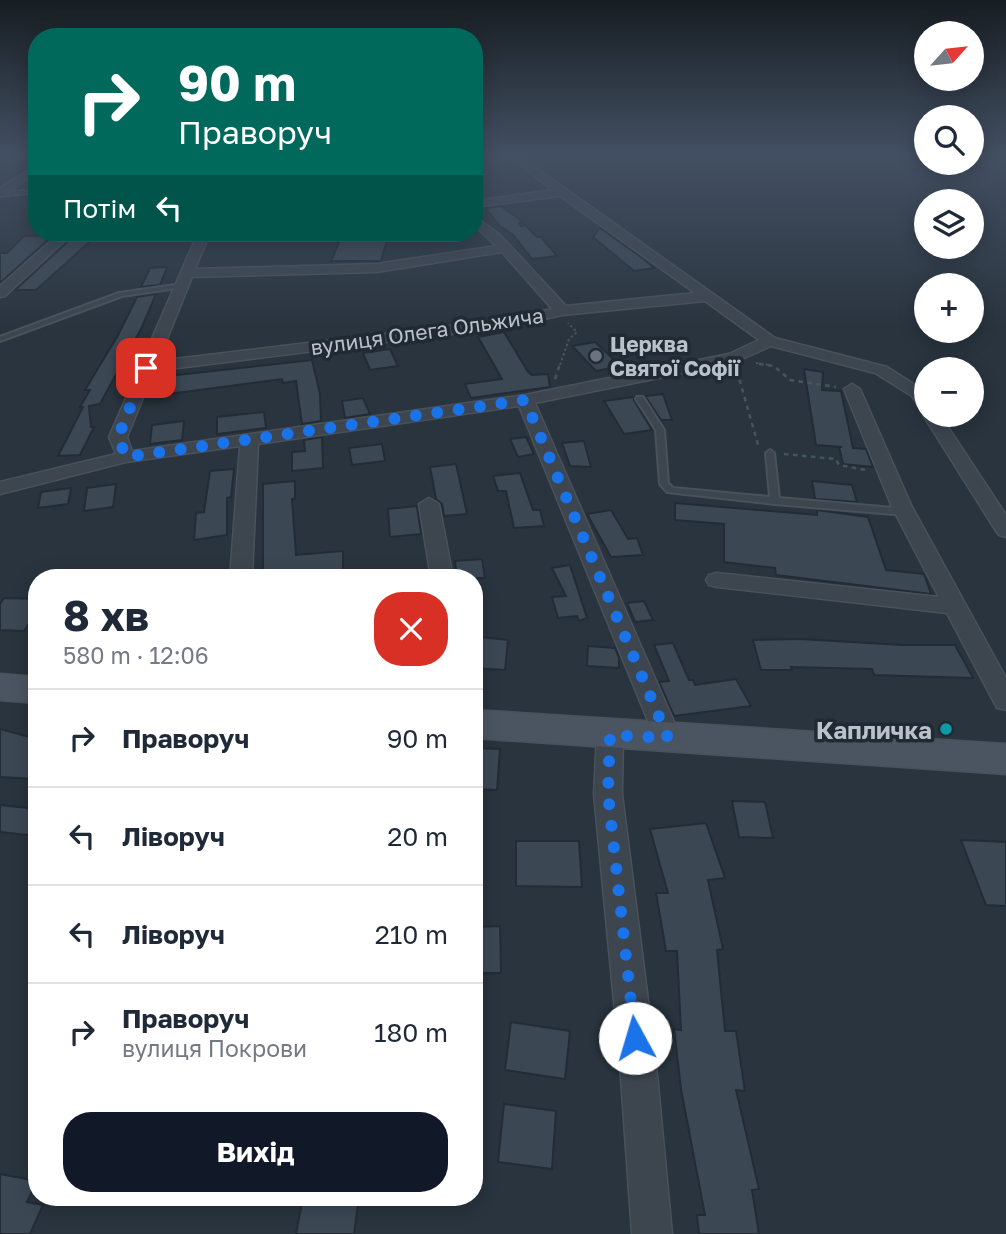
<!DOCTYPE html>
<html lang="uk">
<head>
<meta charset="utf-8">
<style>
  :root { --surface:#fff; --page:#f6f6f7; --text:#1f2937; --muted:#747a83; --line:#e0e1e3; --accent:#111827 }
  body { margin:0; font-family:"Golos Text",sans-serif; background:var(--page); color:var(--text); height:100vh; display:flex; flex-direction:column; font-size:26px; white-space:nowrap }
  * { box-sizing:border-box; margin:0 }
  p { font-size:23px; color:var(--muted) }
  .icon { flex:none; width:38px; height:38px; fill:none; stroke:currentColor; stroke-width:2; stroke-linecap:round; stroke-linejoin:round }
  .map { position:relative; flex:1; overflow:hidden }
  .drawer { position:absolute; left:28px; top:569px; width:455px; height:637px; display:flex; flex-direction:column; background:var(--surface); border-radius:28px; box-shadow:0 4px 18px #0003 }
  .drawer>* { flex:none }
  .banner { position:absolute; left:28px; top:28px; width:455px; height:214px; border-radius:28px; box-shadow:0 4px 18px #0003; background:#00695c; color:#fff; overflow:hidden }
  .needle { width:46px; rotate:63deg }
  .tools { position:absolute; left:914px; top:21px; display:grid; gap:14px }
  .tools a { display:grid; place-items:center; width:70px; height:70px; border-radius:50%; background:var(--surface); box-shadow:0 4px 18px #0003; font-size:35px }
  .pin { position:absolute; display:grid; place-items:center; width:60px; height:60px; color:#fff; margin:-30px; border-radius:14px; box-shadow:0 4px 10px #0006 }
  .me { position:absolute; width:77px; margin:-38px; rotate:354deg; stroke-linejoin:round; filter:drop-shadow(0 0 5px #0008) }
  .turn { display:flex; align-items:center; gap:24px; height:147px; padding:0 35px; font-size:32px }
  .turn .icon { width:91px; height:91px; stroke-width:2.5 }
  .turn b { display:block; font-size:49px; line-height:60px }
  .then { display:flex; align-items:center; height:66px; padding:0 35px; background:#0003; gap:14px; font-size:26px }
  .round { display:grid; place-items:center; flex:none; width:74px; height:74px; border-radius:28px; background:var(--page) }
  .overview { display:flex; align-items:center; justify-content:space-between; height:119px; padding:0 35px }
  h1 { font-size:42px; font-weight:700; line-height:52px }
  .primary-button { display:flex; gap:14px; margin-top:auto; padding:14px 35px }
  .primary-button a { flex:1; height:80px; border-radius:28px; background:var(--accent); color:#fff; font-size:28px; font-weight:700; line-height:80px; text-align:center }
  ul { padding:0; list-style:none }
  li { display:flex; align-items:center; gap:21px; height:98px; padding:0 35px; border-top:2px solid var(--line) }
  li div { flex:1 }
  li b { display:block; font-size:26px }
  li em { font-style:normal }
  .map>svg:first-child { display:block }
  .building { fill:#3b4854; stroke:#232c36; stroke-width:2 }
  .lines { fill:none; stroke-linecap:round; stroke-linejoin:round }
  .lane-casing { stroke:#49515b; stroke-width:4 }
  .street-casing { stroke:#49515b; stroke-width:3 }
  .secondary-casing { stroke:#49515b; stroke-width:3 }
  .path-far1 { stroke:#445757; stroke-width:2; stroke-dasharray:2.5 2.5; stroke-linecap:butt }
  .path { stroke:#445757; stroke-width:2.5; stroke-dasharray:4.5 4.5; stroke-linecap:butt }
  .lane { fill:#3d454f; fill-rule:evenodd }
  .street { fill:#3d454f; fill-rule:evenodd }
  .secondary { fill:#4b5561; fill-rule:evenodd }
  .route { stroke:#1a73e8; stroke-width:12; stroke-dasharray:0 21.6 }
  .worship-dot { fill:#6b7280; stroke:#212a34; stroke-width:2.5 }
  .culture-dot { fill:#0f9aa8; stroke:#212a34; stroke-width:2.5 }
  .labels { text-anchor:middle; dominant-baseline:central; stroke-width:7; stroke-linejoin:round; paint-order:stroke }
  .far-street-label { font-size:21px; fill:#b9c1c9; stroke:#212a34 }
  .far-poi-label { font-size:21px; font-weight:bold; fill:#b9c1c9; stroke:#212a34; text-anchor:start }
  .poi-label { font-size:24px; font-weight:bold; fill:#b9c1c9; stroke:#212a34; text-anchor:end }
</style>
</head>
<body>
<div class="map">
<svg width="1006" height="1234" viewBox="0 0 1006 1234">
  <rect width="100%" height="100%" fill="#29343e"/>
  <path class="building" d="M 501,206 L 523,222 L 519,223 L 521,226 L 525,225 L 537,237 L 541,237 L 557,256 L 532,259 L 513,235 L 499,225 L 485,208 Z
    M 600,228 L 641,257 L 654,268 L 634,271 L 593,237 Z
    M 343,233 L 389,233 L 381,261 L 331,261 Z
    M 53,235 L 0,283 L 0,253 L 7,253 L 24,236 Z
    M 75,235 L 97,235 L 36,290 L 15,290 Z
    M 167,267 L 160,285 L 141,287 L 150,268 Z
    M 156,294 L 142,327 L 100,404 L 89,406 L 91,427 L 94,427 L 80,455 L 58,456 L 83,407 L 80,407 L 90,390 L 85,390 L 117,337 L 137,297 Z
    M 504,332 L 528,372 L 532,375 L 548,374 L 550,387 L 471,398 L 465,384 L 502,379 L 478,337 Z
    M 595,342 L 621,366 L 596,371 L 572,346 Z
    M 390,349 L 398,366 L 370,370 L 363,353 Z
    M 312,360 L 320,394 L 321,421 L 302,424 L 296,381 L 283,383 L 282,379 L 161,395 L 159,377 Z
    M 804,369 L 823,372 L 822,390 L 841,391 L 853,448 L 866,449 L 873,467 L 843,464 L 839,447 L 842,447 L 816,445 Z
    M 663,394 L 672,420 L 661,420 L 645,396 Z
    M 634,397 L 634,400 L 652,430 L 624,434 L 604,401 Z
    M 363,398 L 370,414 L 345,418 L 342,401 Z
    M 264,412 L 266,428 L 217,434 L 217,417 Z
    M 184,421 L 182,440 L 150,444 L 152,425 Z
    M 322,437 L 323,468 L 292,471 L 292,452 L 305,451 L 304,440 Z
    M 526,437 L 534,454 L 518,457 L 510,439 Z
    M 584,441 L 591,467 L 570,466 L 562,443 Z
    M 382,444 L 385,461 L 352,465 L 349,448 Z
    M 456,464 L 467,514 L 444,516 L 442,504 L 436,499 L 430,467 Z
    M 234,469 L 231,497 L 227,498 L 227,535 L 194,540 L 196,513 L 204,512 L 210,471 Z
    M 520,473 L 533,510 L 540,510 L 544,526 L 514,528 L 506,491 L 498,491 L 493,476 Z
    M 295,481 L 295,499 L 292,499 L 296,555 L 343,551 L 343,571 L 290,578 L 263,578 L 263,484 Z
    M 812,481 L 852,485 L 857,502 L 815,499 Z
    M 116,484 L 113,507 L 84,511 L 87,488 Z
    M 71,488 L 68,504 L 38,508 L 41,492 Z
    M 675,503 L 817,515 L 817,510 L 868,517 L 886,570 L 924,574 L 931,594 L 776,575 L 775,568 L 724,562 L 724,524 L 675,520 Z
    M 417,506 L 421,534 L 390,537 L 388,509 Z
    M 611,510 L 628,539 L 637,538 L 643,555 L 611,557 L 587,514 Z
    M 482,559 L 485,578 L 457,578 L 455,561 Z
    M 570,565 L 587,618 L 579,621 L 577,616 L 558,618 L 552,597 L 566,596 L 552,568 Z
    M 4,598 L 37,599 L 37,611 L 24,631 L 0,630 L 0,604 Z
    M 644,601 L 653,620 L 635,622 L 627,603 Z
    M 480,637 L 508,640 L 505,670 L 474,668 L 474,646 L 480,646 Z
    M 800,639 L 902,645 L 955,645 L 973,678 L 874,675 L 872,669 L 791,667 L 792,670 L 761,670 L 753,640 Z
    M 673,643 L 689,680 L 693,680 L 695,685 L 736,679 L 751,706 L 674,716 L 659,682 L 669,681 L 654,645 Z
    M 588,646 L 615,648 L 619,658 L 619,668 L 587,666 Z
    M 0,729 L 37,739 L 37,779 L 0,777 Z
    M 474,748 L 500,749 L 497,790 L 474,789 Z
    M 732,801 L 765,802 L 773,838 L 739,837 Z
    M 0,805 L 37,809 L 37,836 L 0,832 Z
    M 706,823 L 725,878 L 708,880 L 723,949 L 717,950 L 725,1031 L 736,1031 L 745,1091 L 736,1090 L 759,1189 L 752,1190 L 759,1234 L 699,1234 L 697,1215 L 705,1215 L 681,1089 L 674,1029 L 681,1030 L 677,951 L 666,951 L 656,893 L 668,893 L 650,829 Z
    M 961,840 L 1006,842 L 1006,906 L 986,905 Z
    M 516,841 L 579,841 L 582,887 L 516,886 Z
    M 500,926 L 501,973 L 474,973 L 474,927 Z
    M 511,1022 L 570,1031 L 565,1079 L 505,1070 Z
    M 504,1104 L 556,1111 L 552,1169 L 498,1162 Z
    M 0,1174 L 37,1181 L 27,1202 L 43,1205 L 30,1234 L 0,1234 Z
    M 303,1197 L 359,1197 L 354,1234 L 296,1234 Z"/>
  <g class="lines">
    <g class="lane-casing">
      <path id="lane" d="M 0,192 L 25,191 L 28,193 L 0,196 Z
        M 182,284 L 185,286 L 184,287 L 122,296 L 0,341 L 0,337 L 119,293 Z
        M 637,397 L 643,397 L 664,430 L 668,483 L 673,488 L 770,497 L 766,453 L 770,450 L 774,453 L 779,498 L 905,509 L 910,512 L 905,515 L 775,504 L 667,492 L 660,484 L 656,430 L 636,399 Z"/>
    </g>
    <g class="street-casing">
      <path id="street" d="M 506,155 L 518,155 L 775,338 L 887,367 L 926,392 L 926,410 L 920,409 L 912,396 L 875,373 L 771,346 L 733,363 L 535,403 L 681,738 L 677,745 L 668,748 L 659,745 L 655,738 L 519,406 L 258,444 L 252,578 L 230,578 L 240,446 L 126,462 L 0,494 L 0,482 L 116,454 L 109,437 L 198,233 L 210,233 L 195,269 L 377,264 L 496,246 L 474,225 L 474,216 L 500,235 L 566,306 L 695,293 L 560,196 L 474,207 L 474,201 L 553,190 ZM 502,252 L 552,309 L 507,319 L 158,361 L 192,277 L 377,272 ZM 705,301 L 759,340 L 729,354 L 525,395 L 132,451 L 127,437 L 154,371 L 507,327 L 562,315 Z
        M 37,165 L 37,173 L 0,196 L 0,188 Z
        M 60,233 L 73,233 L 5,296 L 0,297 L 0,286 Z
        M 852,384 L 860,389 L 912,507 L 1006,678 L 1006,710 L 997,708 L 947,613 L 717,587 L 709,585 L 706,580 L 709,575 L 717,573 L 939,597 L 892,507 L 844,389 Z
        M 926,412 L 926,415 L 940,415 L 1006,515 L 1006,537 L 999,535 L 996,531 L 923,415 Z
        M 429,498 L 439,504 L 453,578 L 431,578 L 419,504 Z
        M 610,725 L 619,728 L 623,735 L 622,794 L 656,1064 L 672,1234 L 632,1234 L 620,1064 L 594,794 L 597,735 L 601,728 Z"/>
    </g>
    <g class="secondary-casing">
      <path id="secondary" d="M 0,674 L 37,677 L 37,703 L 0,700 Z
        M 474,710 L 1006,744 L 1006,774 L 474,738 Z"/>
    </g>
    <path class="path-far1" d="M 756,363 L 770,365
      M 560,365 L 569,339 L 577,332 L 568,323"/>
    <path class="path" d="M 759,364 L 774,366 L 790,380 L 836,387
      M 737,371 L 759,448
      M 555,379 L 560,364
      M 784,454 L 836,459 L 839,465 L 866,470"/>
    <use href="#lane" class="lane"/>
    <use href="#street" class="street"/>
    <use href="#secondary" class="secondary"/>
  </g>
  <linearGradient id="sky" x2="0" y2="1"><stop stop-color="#171d22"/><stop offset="0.47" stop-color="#435063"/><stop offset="1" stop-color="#435063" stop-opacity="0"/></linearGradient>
  <rect width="1006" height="328" fill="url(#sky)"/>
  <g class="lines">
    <path class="route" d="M 146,368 L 118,437 L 126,457 L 525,400 L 668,738 L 610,735 L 608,794 L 635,1038"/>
  </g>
  <circle class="worship-dot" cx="596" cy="356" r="7"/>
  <circle class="culture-dot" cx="946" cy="729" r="7"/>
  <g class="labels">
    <g class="far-street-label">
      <text transform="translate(427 331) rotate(-8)">вулиця Олега Ольжича</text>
    </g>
    <g class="far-poi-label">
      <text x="610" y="344">Церква<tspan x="610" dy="24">Святої Софії</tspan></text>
    </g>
    <g class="poi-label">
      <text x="932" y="729">Капличка</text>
    </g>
  </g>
</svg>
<div class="tools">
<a><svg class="needle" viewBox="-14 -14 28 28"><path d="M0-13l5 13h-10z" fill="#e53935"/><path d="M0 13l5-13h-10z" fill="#747a83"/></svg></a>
<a><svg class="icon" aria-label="search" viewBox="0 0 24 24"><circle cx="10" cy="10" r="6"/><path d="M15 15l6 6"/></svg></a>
<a><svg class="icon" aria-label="layers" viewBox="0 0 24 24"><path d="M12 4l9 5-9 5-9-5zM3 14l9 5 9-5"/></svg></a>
<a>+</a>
<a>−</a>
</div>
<div class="pin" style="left:146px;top:368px;background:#d93025"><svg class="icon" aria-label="arrive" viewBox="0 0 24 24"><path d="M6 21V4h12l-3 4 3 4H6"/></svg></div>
<svg class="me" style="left:635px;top:1038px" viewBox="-20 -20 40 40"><circle r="19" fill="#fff"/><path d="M0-13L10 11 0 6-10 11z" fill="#1a73e8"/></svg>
<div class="banner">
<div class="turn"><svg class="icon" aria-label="right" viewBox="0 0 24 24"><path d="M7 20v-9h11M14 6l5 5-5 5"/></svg><div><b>90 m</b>Праворуч</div></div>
<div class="then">Потім<svg class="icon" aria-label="left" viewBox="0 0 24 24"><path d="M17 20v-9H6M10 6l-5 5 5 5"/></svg></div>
</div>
<section class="drawer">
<div class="overview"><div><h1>8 хв</h1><p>580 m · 12:06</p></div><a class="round" style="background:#d93025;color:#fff"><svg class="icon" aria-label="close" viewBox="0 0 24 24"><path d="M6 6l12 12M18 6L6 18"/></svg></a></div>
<ul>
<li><svg class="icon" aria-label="right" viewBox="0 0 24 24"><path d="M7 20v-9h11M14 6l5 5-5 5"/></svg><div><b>Праворуч</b></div><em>90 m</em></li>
<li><svg class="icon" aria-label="left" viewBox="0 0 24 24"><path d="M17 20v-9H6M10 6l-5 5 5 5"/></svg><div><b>Ліворуч</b></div><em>20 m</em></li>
<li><svg class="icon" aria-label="left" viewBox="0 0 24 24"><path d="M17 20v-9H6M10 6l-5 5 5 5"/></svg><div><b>Ліворуч</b></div><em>210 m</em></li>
<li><svg class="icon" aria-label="right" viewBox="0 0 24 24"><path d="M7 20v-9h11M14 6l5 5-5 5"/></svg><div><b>Праворуч</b><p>вулиця Покрови</p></div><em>180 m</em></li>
</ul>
<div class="primary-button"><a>Вихід</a></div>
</section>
</div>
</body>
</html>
